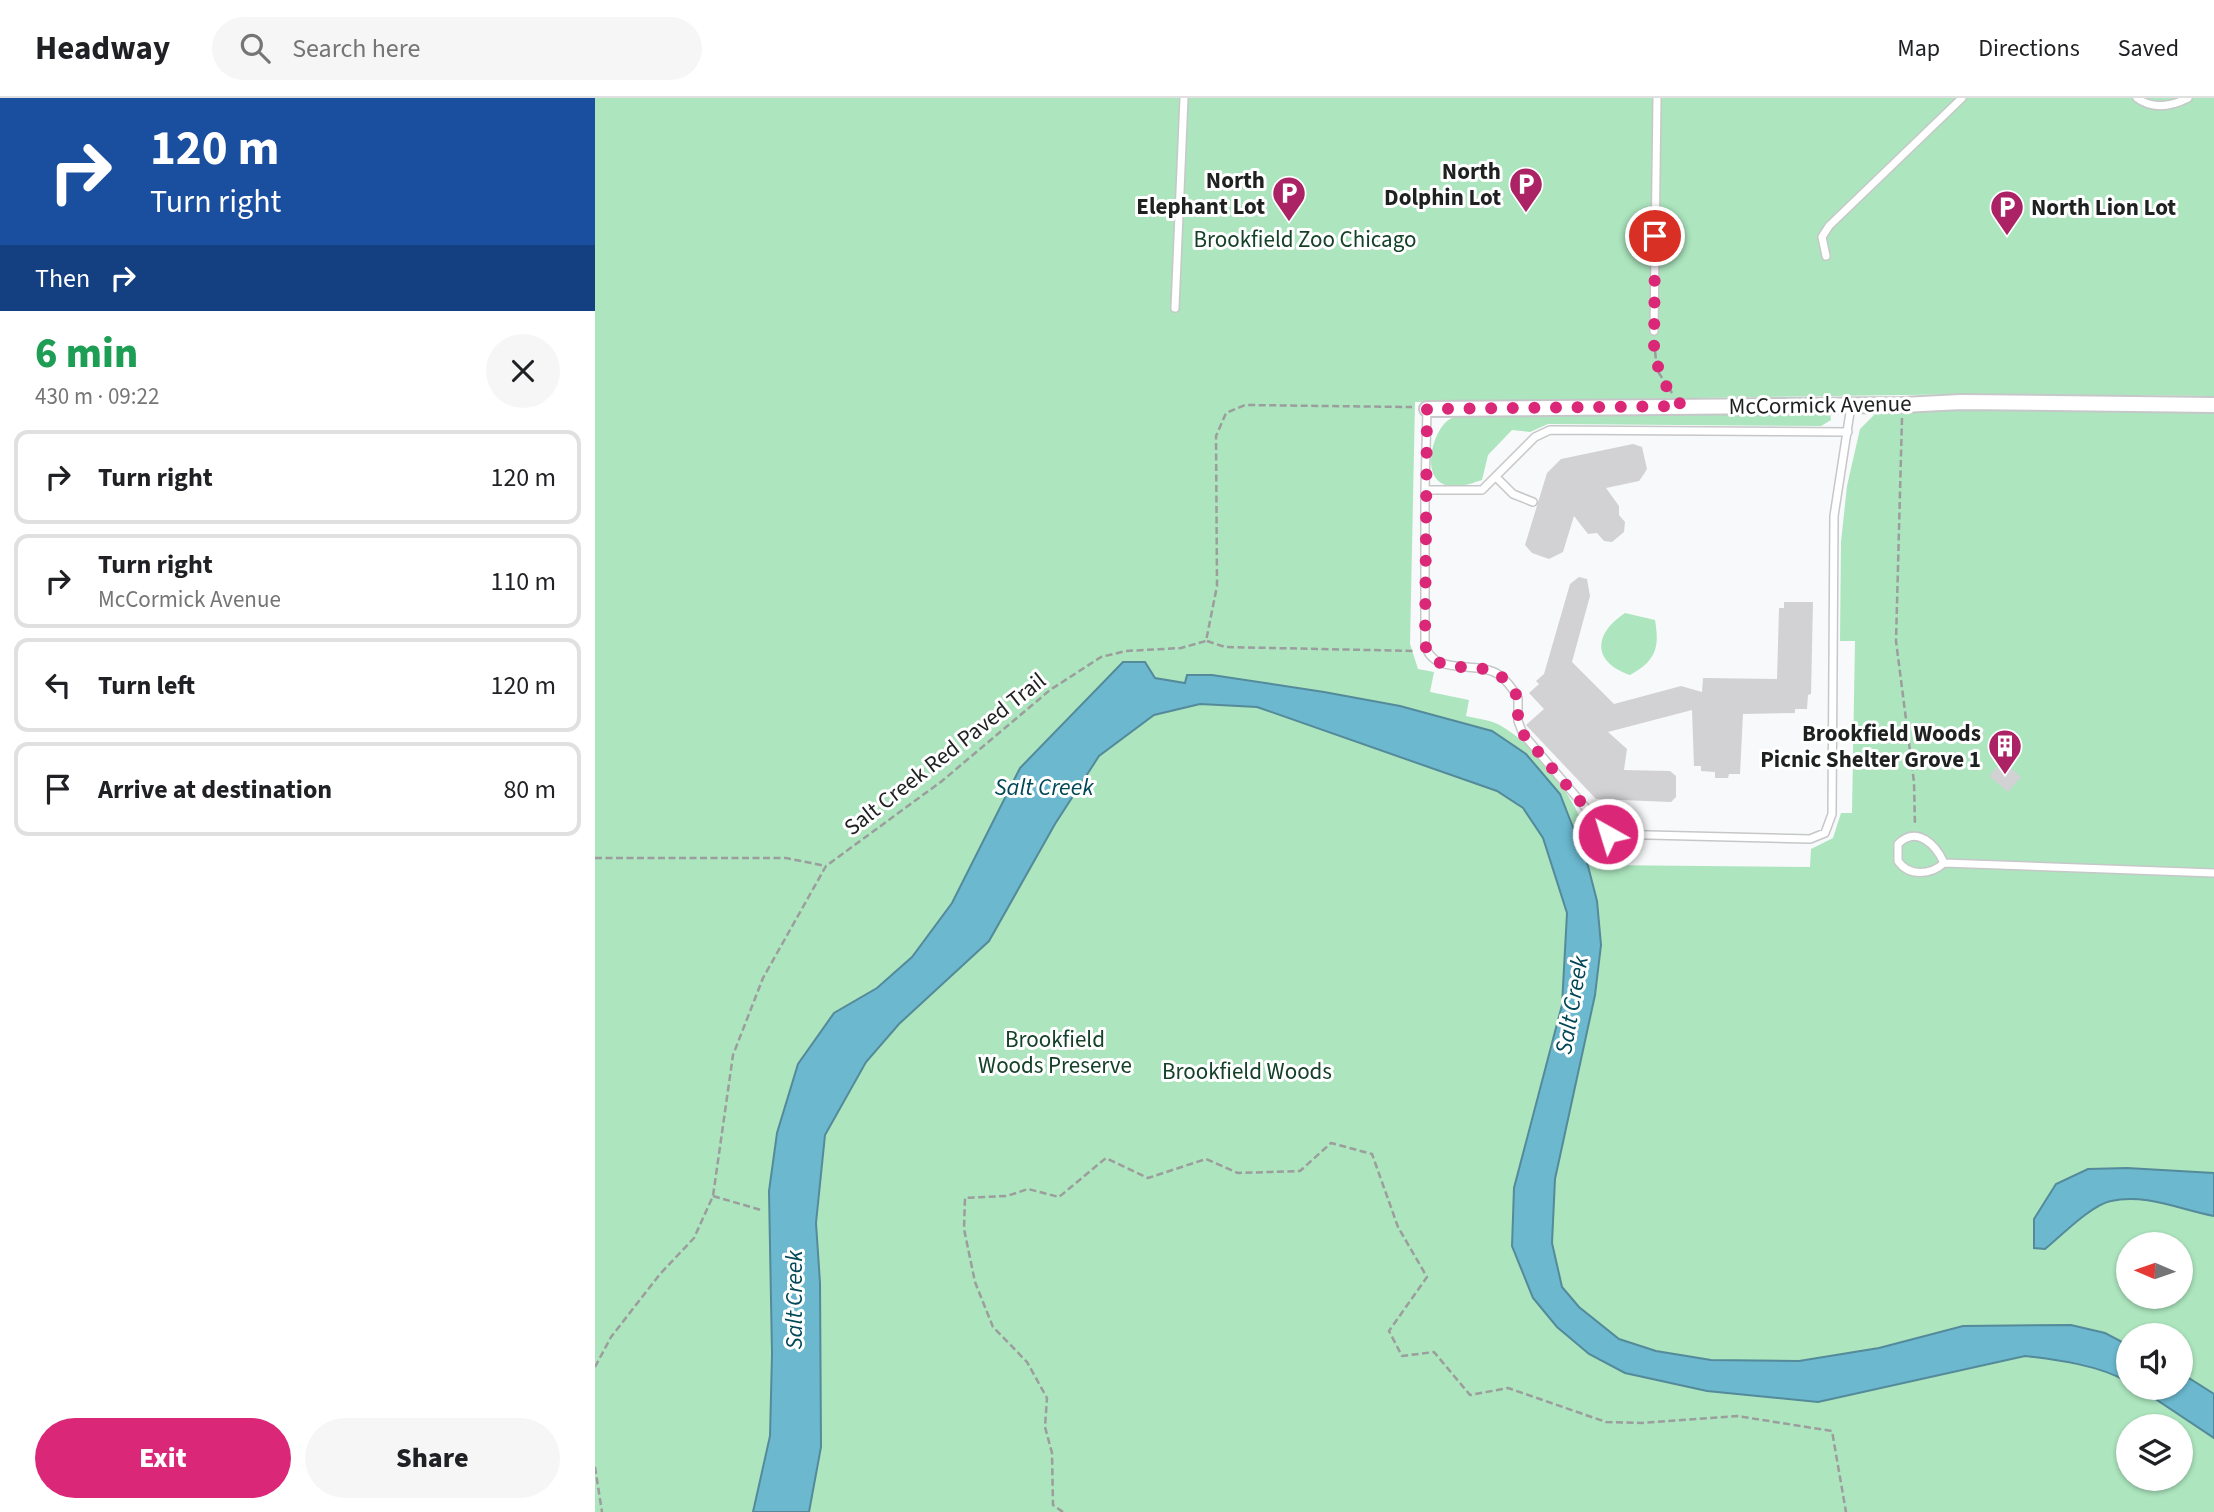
<!DOCTYPE html>
<html lang="en">
<head>
<meta charset="utf-8">
<style>
  :root { --surface:#fff; --page:#f6f6f6; --text:#202124; --muted:#757577; --line:#e0e0e0; --accent:#db2777 }
  body { margin:0; font-family:"Source Sans 3",sans-serif; background:var(--page); color:var(--text); height:100vh; display:flex; flex-direction:column; font-size:26px; white-space:nowrap }
  * { box-sizing:border-box; margin:0 }
  p { font-size:23px; color:var(--muted) }
  .icon { flex:none; width:38px; height:38px; fill:none; stroke:currentColor; stroke-width:2; stroke-linecap:round; stroke-linejoin:round }
  .map { position:relative; flex:1; overflow:hidden }
  .sheet { display:flex; flex-direction:column; background:var(--surface); width:595px }
  .sheet>* { flex:none }
  .banner { background:#1a4fa0; color:#fff; overflow:hidden }
  .needle { width:46px; rotate:272deg }
  .controls { position:absolute; left:1521px; top:1134px; display:grid; gap:14px }
  .controls a { display:grid; place-items:center; width:77px; height:77px; border-radius:50%; background:var(--surface); box-shadow:0 2px 5px #0004; font-size:35px }
  .pin { position:absolute; display:grid; place-items:center; width:60px; height:60px; color:#fff; margin:-30px; border:4px solid #fff; border-radius:50%; box-shadow:0 2px 7px #0007 }
  .me { position:absolute; width:77px; margin:-38px; rotate:321deg; stroke-linejoin:round; filter:drop-shadow(0 0 5px #0008) }
  .turn { display:flex; align-items:center; gap:24px; height:147px; padding:0 35px; font-size:32px }
  .turn .icon { width:91px; height:91px; stroke-width:2.5 }
  .turn b { display:block; font-size:49px; line-height:60px }
  .then { display:flex; align-items:center; height:66px; padding:0 35px; background:#0003; gap:14px; font-size:26px }
  .round { display:grid; place-items:center; flex:none; width:74px; height:74px; border-radius:37px; background:var(--page) }
  .summary { display:flex; align-items:center; justify-content:space-between; height:119px; padding:0 35px }
  h1 { font-size:42px; font-weight:800; line-height:52px; color:#1e9e55 }
  .button { display:flex; gap:14px; margin-top:auto; padding:14px 35px }
  .button a { flex:1; height:80px; border-radius:42px; background:var(--accent); color:#fff; font-size:28px; font-weight:800; line-height:80px; text-align:center }
  .button a+a { background:var(--page); color:var(--text) }
  ul { padding:0; list-style:none }
  li { display:flex; align-items:center; gap:21px; height:94px; margin:0 14px 10px; padding:0 21px; border:4px solid var(--line); border-radius:14px }
  li div { flex:1 }
  li b { display:block; font-size:26px }
  li em { font-style:normal }
  header { display:flex; align-items:center; gap:42px; box-sizing:border-box; height:98px; padding:0 35px; background:var(--surface); border-bottom:2px solid var(--line) }
  header strong { font-size:33px }
  nav { display:flex; gap:38px; margin-inline-start:auto; font-size:24px }
  .search { width:490px; height:63px; background:var(--page); display:flex; align-items:center; gap:18px; box-sizing:border-box; padding:0 24px; border-radius:38px; color:var(--muted); font-size:26px }
  main { display:flex; flex:1; min-height:0 }
  .map>svg:first-child { display:block }
  .green { fill:#ace5be; fill-rule:evenodd }
  .water { fill:#6bb8cf; stroke:#548a9a; stroke-width:2 }
  .building { fill:#d2d2d4 }
  .lines { fill:none; stroke-linecap:round; stroke-linejoin:round }
  .service-casing { stroke:#c6c7c8; stroke-width:10 }
  .minor-casing { stroke:#c6c7c8; stroke-width:18 }
  .path { stroke:#9c9d9d; stroke-width:2.5; stroke-dasharray:7 3.5; stroke-linecap:butt }
  .service { stroke:#fff; stroke-width:7 }
  .minor { stroke:#fff; stroke-width:14 }
  .route { stroke:#db2777; stroke-width:12; stroke-dasharray:0 21.6 }
  .labels { text-anchor:middle; dominant-baseline:central; stroke-width:6; stroke-linejoin:round; paint-order:stroke }
  .poi-label { font-size:23px; font-weight:bold; fill:#1f2020; stroke:#fff; text-anchor:end }
  .park-label { font-size:23px; fill:#144127; stroke:#fff }
  .street-label { font-size:23px; fill:#1f2020; stroke:#fff }
  .water-label { font-size:24px; font-style:italic; fill:#004757; stroke:#fff }
</style>
</head>
<body>
<header>
<strong>Headway</strong>
<div class="search"><svg class="icon" aria-label="search" viewBox="0 0 24 24"><circle cx="10" cy="10" r="6"/><path d="M15 15l6 6"/></svg>Search here</div>
<nav><a>Map</a><a>Directions</a><a>Saved</a></nav>
</header>
<main>
<section class="sheet">
<div class="banner">
<div class="turn"><svg class="icon" aria-label="right" viewBox="0 0 24 24"><path d="M7 20v-9h11M14 6l5 5-5 5"/></svg><div><b>120 m</b>Turn right</div></div>
<div class="then">Then<svg class="icon" aria-label="right" viewBox="0 0 24 24"><path d="M7 20v-9h11M14 6l5 5-5 5"/></svg></div>
</div>
<div class="summary"><div><h1>6 min</h1><p>430 m · 09:22</p></div><a class="round"><svg class="icon" aria-label="close" viewBox="0 0 24 24"><path d="M6 6l12 12M18 6L6 18"/></svg></a></div>
<ul>
<li><svg class="icon" aria-label="right" viewBox="0 0 24 24"><path d="M7 20v-9h11M14 6l5 5-5 5"/></svg><div><b>Turn right</b></div><em>120 m</em></li>
<li><svg class="icon" aria-label="right" viewBox="0 0 24 24"><path d="M7 20v-9h11M14 6l5 5-5 5"/></svg><div><b>Turn right</b><p>McCormick Avenue</p></div><em>110 m</em></li>
<li><svg class="icon" aria-label="left" viewBox="0 0 24 24"><path d="M17 20v-9H6M10 6l-5 5 5 5"/></svg><div><b>Turn left</b></div><em>120 m</em></li>
<li><svg class="icon" aria-label="arrive" viewBox="0 0 24 24"><path d="M6 21V4h12l-3 4 3 4H6"/></svg><div><b>Arrive at destination</b></div><em>80 m</em></li>
</ul>
<div class="button"><a>Exit</a><a>Share</a></div>
</section>
<div class="map">
<svg width="1619" height="1414" viewBox="0 0 1619 1414">
  <rect width="100%" height="100%" fill="#f8f9fa"/>
  <path class="green" d="M 0,0 L 1619,0 L 1619,298 L 1380,296 L 820,304 L 815,546 L 823,571 L 839,574 L 835,594 L 874,602 L 871,618 C 883,621 898,622 908,629 C 955,658 989,715 1003,767 L 1215,769 L 1216,751 L 1238,740 L 1246,715 L 1257,715 L 1260,543 L 1245,543 L 1246,444 L 1252,388 L 1265,331 L 1281,315 C 1393,309 1507,306 1619,315 L 1619,1414 L 0,1414 ZM 814,612 L 897,633 L 931,656 L 957,766 C 952,751 948,734 938,722 C 913,690 852,671 813,660 ZM 1533,1146 L 1586,1146 L 1586,1199 L 1533,1199 ZM 1533,1237 L 1586,1237 L 1586,1290 L 1533,1290 ZM 1533,1328 L 1586,1328 L 1586,1381 L 1533,1381 Z
    M 1235,315 L 1236,322 L 1226,328 L 953,326 L 935,334 L 917,332 L 893,357 L 887,382 C 877,385 865,390 854,388 C 825,383 836,337 852,323 C 856,319 866,318 872,316 Z
    M 1030,515 L 1060,522 C 1065,551 1060,563 1035,577 C 997,564 998,536 1030,515 Z"/>
  <path class="water" d="M 528,564 L 550,564 L 560,580 L 590,585 L 592,577 L 617,577 L 729,594 L 805,608 L 897,633 L 931,656 L 965,696 L 993,768 L 1002,803 L 1006,847 L 1000,897 L 960,1081 L 957,1145 L 967,1189 L 984,1209 L 1024,1241 L 1061,1253 L 1116,1262 L 1204,1263 L 1284,1250 L 1368,1228 L 1476,1227 L 1510,1235 L 1533,1247 L 1533,1284 C 1504,1267 1463,1262 1430,1258 L 1223,1304 L 1112,1293 L 1030,1275 L 994,1256 L 962,1229 L 938,1200 L 917,1148 L 919,1090 L 967,907 L 972,815 L 948,740 L 928,710 L 902,693 L 662,609 L 605,606 L 559,617 L 504,658 L 460,726 L 394,843 L 304,926 L 271,964 L 230,1037 L 221,1125 L 225,1185 L 226,1349 L 214,1414 L 158,1414 L 175,1338 L 177,1256 L 174,1093 L 182,1035 L 203,966 L 239,915 L 282,890 L 317,859 L 357,805 L 425,670 Z
    M 1532,1070 L 1619,1075 L 1619,1118 C 1586,1112 1550,1095 1516,1103 C 1496,1107 1466,1138 1450,1151 L 1439,1150 L 1439,1121 L 1461,1086 L 1493,1071 Z
    M 1586,1275 L 1619,1296 L 1619,1340 L 1544,1290 L 1586,1290 Z"/>
  <path class="building" d="M 1038,346 L 1047,349 L 1052,371 L 1047,379 L 1044,383 L 1011,390 L 1024,408 L 1024,417 L 1030,424 L 1029,434 L 1017,444 L 1009,443 L 1002,435 L 993,436 L 979,418 L 968,454 L 954,461 L 937,455 L 930,447 L 952,375 L 966,361 Z
    M 984,479 L 992,481 L 995,498 L 977,564 L 1019,606 L 1086,588 L 1107,594 L 1108,580 L 1182,581 L 1184,510 L 1189,510 L 1189,504 L 1218,504 L 1216,596 L 1213,597 L 1212,611 L 1200,611 L 1200,615 L 1148,616 L 1145,676 L 1134,676 L 1133,680 L 1120,680 L 1120,674 L 1106,673 L 1106,668 L 1099,668 L 1097,612 L 1013,634 L 1032,651 L 1029,672 L 1075,673 L 1081,678 L 1081,699 L 1076,704 L 1001,701 L 931,627 L 949,611 L 934,595 L 944,586 L 941,583 L 949,576 L 975,486 Z
    M 1408,663 L 1426,679 L 1413,694 L 1394,678 Z"/>
  <g class="lines">
    <g class="service-casing">
      <path id="service" d="M 1542,0 C 1558,12 1577,8 1593,0
        M 1231,158 L 1227,139 L 1234,128 L 1367,0
        M 580,210 L 589,0
        M 1059,233 L 1062,0
        M 832,311 L 830,392 L 887,392 L 940,339 L 955,332 L 1253,334
        M 902,380 L 918,396 L 938,404
        M 830,392 L 830,546 C 837,578 879,563 901,575 C 909,579 919,592 923,600 L 923,623 L 928,636 L 1013,736 L 1215,741 L 1230,735 L 1237,716 L 1239,418 L 1256,308
        M 1349,765 C 1341,747 1322,727 1303,746 L 1303,763 C 1314,779 1336,777 1349,765 L 1619,775"/>
    </g>
    <g class="minor-casing">
      <path id="minor" d="M 832,311 L 1307,307 L 1366,304 L 1619,307"/>
    </g>
    <path class="path" d="M 1059,243 L 1062,272 L 1077,295
      M 1307,320 L 1301,543 L 1319,684 L 1320,728
      M 612,543 L 630,549 L 821,553
      M 0,760 L 191,760 L 231,768
      M 118,1098 L 166,1112
      M 0,1269 L 16,1239 L 65,1176 L 99,1140 L 118,1098 L 138,957 L 168,880 L 231,768 L 347,683 L 455,592 L 506,559 L 531,553 L 586,550 L 611,543 L 622,488 L 621,338 L 631,315 L 650,307 L 817,309
      M 0,1369 L 7,1414
      M 468,1414 L 458,1407 L 457,1355 L 450,1329 L 452,1300 L 432,1264 L 398,1229 L 380,1184 L 369,1131 L 370,1100 L 412,1098 L 433,1091 L 464,1099 L 511,1060 L 553,1080 L 611,1061 L 643,1075 L 705,1073 L 736,1045 L 777,1056 L 803,1129 L 832,1179 L 794,1233 L 807,1258 L 839,1254 L 875,1297 L 913,1290 L 1011,1324 L 1047,1325 L 1142,1318 L 1237,1333 L 1251,1414"/>
    <use href="#service" class="service"/>
    <use href="#minor" class="minor"/>
  </g>
  <g class="lines">
    <path class="route" d="M 1013,736 L 928,636 L 923,623 L 923,600 C 919,592 909,579 901,575 C 878,563 838,579 830,546 L 832,311 L 1087,308 L 1068,284 L 1059,256 L 1060,138"/>
  </g>
  <defs>
    <g id="parking-pin" transform="scale(1.75)"><path d="M0 17L-7.5 6A9.5 9.5 0 1 1 7.5 6Z" fill="#ab2265" stroke="#fff"/><path d="M-3.5-5.5H1a3.5 3.5 0 0 1 0 7H-1V5.5H-3.5ZM-1-3.4V-.6H.8a1.4 1.4 0 0 0 0-2.8Z" fill="#fff"/></g>
    <g id="building-pin" transform="scale(1.75)"><path d="M0 17L-7.5 6A9.5 9.5 0 1 1 7.5 6Z" fill="#ab2265" stroke="#fff"/><path d="M-4-6H4V6H1V3H-1V6H-4ZM-2.5-4.3h1.7v1.8h-1.7ZM.8-4.3h1.7v1.8H.8ZM-2.5-1h1.7V.8h-1.7ZM.8-1h1.7V.8H.8Z" fill="#fff"/></g>
  </defs>
  <g fill-rule="evenodd">
    <use href="#parking-pin" x="931" y="86"/>
    <use href="#parking-pin" x="694" y="95"/>
    <use href="#parking-pin" x="1412" y="109"/>
    <use href="#building-pin" x="1410" y="648"/>
  </g>
  <g class="labels">
    <g class="poi-label">
      <text x="906" y="73">North<tspan x="906" dy="26">Dolphin Lot</tspan></text>
      <text x="670" y="82">North<tspan x="670" dy="26">Elephant Lot</tspan></text>
      <text x="1436" y="109" text-anchor="start">North Lion Lot</text>
      <text x="1386" y="635">Brookfield Woods<tspan x="1386" dy="26">Picnic Shelter Grove 1</tspan></text>
    </g>
    <g class="park-label">
      <text x="710" y="141">Brookfield Zoo Chicago</text>
      <text x="460" y="941">Brookfield<tspan x="460" dy="26">Woods Preserve</tspan></text>
      <text x="652" y="973">Brookfield Woods</text>
    </g>
    <g class="street-label">
      <text transform="translate(1225 307) rotate(-1)">McCormick Avenue</text>
      <text transform="translate(350 656) rotate(-38)">Salt Creek Red Paved Trail</text>
    </g>
    <g class="water-label">
      <text x="449" y="689">Salt Creek</text>
      <text transform="translate(977 907) rotate(-80)">Salt Creek</text>
      <text transform="translate(199 1202) rotate(-90)">Salt Creek</text>
    </g>
  </g>
</svg>
<div class="controls">
<a><svg class="needle" viewBox="-14 -14 28 28"><path d="M0-13l5 13h-10z" fill="#e53935"/><path d="M0 13l5-13h-10z" fill="#757577"/></svg></a>
<a><svg class="icon" aria-label="sound" viewBox="0 0 24 24"><path d="M4 9h4l5-4v14l-5-4H4zM17 9q2 3 0 6"/></svg></a>
<a><svg class="icon" aria-label="layers" viewBox="0 0 24 24"><path d="M12 4l9 5-9 5-9-5zM3 14l9 5 9-5"/></svg></a>
</div>
<div class="pin" style="left:1060px;top:138px;background:#d93025"><svg class="icon" aria-label="arrive" viewBox="0 0 24 24"><path d="M6 21V4h12l-3 4 3 4H6"/></svg></div>
<svg class="me" style="left:1013px;top:736px" viewBox="-20 -20 40 40"><circle r="17" fill="#db2777" stroke="#fff" stroke-width="3"/><path d="M0-11L8 9 0 5-8 9z" fill="#fff"/></svg>
</div>
</main>
</body>
</html>
